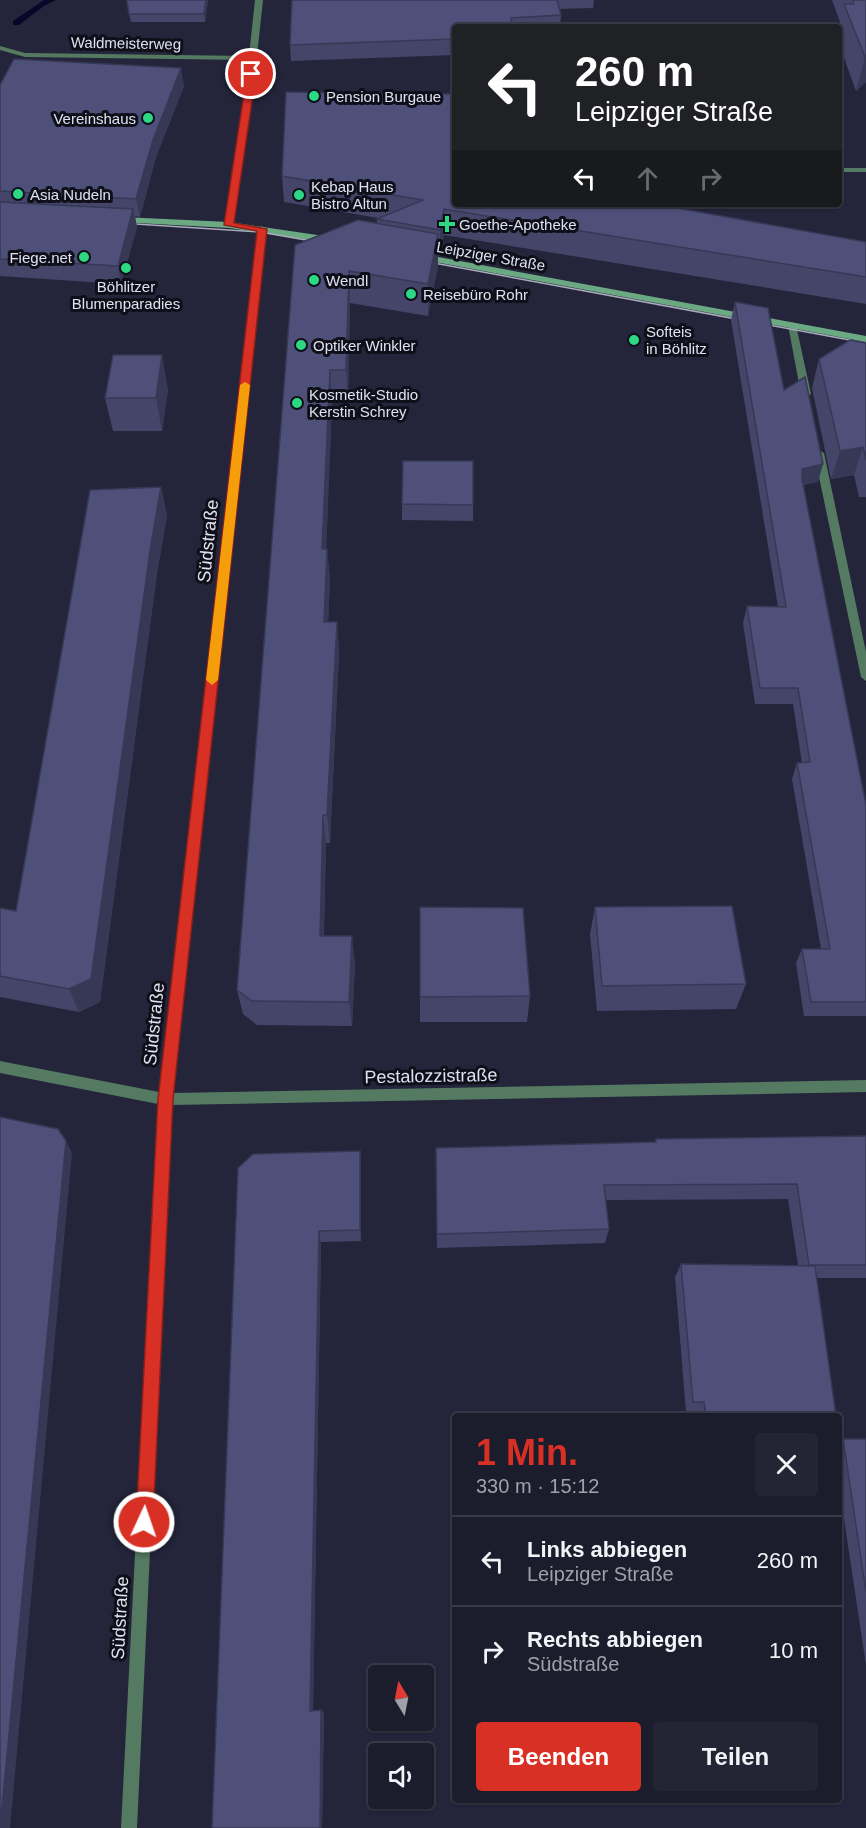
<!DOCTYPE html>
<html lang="de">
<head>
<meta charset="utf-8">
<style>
  :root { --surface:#1b1c2c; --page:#242534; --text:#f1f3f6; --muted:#a0a1a9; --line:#393a48; --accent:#d93025 }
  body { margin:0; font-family:Helvetica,sans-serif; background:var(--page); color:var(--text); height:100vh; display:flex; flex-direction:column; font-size:22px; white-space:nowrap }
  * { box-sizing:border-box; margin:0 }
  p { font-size:20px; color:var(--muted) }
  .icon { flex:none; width:33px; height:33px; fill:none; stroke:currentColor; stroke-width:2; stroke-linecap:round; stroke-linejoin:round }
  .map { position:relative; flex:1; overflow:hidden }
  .panel { position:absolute; left:452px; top:1413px; width:390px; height:390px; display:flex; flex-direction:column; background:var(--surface); border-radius:6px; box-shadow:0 2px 4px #0004,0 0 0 2px var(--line) }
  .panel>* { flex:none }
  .banner { position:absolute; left:452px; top:24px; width:390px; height:183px; border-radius:6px; box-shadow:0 2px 4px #0004,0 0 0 2px var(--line); background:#202124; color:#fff; overflow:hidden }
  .needle { width:39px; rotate:350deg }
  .controls { position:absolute; left:368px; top:1665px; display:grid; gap:12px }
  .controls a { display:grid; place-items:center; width:66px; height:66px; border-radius:6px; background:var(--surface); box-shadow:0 2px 4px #0004,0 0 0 2px var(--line); font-size:30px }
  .pin { position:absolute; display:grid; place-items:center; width:51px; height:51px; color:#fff; margin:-26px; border:3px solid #fff; border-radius:50%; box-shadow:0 2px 6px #0007 }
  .me { position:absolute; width:66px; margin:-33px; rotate:3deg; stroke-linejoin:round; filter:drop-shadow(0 0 4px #0008) }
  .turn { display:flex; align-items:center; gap:21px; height:126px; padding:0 24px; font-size:27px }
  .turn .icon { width:78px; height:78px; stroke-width:2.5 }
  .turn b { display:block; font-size:42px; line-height:51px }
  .lanes { display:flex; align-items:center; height:57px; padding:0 24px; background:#0003; justify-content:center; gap:30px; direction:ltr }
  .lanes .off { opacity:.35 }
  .round { display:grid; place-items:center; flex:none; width:63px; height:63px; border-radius:6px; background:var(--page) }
  .overview { display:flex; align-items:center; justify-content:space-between; height:102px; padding:0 24px }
  h1 { font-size:36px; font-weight:600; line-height:45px; color:var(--accent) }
  .cta { display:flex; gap:12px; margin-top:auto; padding:12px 24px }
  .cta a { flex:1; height:69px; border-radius:6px; background:var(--accent); color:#fff; font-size:24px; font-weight:600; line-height:69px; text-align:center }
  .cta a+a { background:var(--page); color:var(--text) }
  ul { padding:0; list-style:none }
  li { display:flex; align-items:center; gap:18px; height:90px; padding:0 24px; border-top:2px solid var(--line) }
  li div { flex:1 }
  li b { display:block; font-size:22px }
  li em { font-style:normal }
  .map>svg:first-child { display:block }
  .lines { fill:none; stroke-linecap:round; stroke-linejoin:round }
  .stream { fill:#0b0629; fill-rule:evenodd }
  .lane { fill:#547a61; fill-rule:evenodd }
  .street { fill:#547a61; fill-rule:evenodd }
  .secondary { fill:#6ba982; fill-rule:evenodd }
  .tram { stroke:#aaabbc; stroke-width:1.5 }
  .wall { fill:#444569 }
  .shaded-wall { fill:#373855 }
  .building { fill:#4f507a; stroke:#373855; stroke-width:1.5 }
  .route { fill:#d93025; stroke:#8d1f18; stroke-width:1.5 }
  .slow { fill:#f59e0b }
  .poi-dot { fill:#2cd884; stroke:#0f0f19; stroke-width:2 }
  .labels { text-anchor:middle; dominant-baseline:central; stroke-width:6; stroke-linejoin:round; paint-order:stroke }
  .far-street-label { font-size:15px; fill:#e0e1f0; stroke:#0f0f19 }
  .far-poi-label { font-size:15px; fill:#e0e1f0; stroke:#0f0f19; text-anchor:start }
  .street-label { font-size:18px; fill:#e0e1f0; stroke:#0f0f19 }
</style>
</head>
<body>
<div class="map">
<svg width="866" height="1828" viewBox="0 0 866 1828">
  <rect width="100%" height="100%" fill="#24253b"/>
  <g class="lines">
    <path class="stream" d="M 44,0 L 56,0 L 44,6 L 19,25 L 13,25 L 13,21 Z"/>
    <path class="lane" d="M 841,168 L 866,168 L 866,172 L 841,172 Z"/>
    <path class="street" d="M 255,0 L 263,0 L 255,74 L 233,225 L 229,228 L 225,225 L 249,60 L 25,57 L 0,50 L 0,46 L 25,53 L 249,56 Z
      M 262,226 L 266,229 L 172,1093 L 866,1080 L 866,1092 L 171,1105 L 137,1828 L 121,1828 L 158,1104 L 0,1073 L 0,1061 L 159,1092 L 258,229 Z
      M 792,322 L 796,325 L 811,394 L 806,397 L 801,394 L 788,325 Z
      M 819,450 L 824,453 L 866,652 L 866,681 L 861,677 L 814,453 Z"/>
    <path class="secondary" d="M 122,217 L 229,222 L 331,237 L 335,240 L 331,243 L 229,228 L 119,222 L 119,218 Z
      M 422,254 L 866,336 L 866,342 L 419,259 L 419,255 Z"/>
    <path class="tram" d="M 120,223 L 260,232 L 323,243
      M 423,261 L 866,343"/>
  </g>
  <path class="wall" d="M 126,0 L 208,0 L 205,22 L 131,22 Z
    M 292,0 L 594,0 L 593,8 L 560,9 L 561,15 L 560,27 L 454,27 L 454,55 L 291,61 L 290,45 Z
    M 832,0 L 866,0 L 866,82 L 856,91 L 838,41 L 838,30 L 840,22 Z
    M 0,85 L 184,86 L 156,157 L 140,217 L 135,216 L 137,227 L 121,284 L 0,276 Z
    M 282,176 L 454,204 L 866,242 L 866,304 L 444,235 L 440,256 L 438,256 L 438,266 L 428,316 L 350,303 L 348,402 L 332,402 L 326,549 L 327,549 L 330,580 L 328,622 L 337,622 L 339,652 L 330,843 L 326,843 L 324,936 L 355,962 L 352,1026 L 257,1025 L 243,1014 L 237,990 L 295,245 L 377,223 L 377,219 L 378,218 L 284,202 Z
    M 735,302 L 784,390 L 818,482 L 803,485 L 866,805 L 866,1016 L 804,1016 L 796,963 L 802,949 L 821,949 L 792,779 L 797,763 L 802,763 L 793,704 L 755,704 L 743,623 L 747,606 L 778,607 L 731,320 Z
    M 866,343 L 866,497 L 859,497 L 854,475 L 831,479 L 812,388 L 819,359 Z
    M 168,389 L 162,431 L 113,431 L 105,398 Z
    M 161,487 L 167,516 L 157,573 L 100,1002 L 79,1012 L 0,997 L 0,908 L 16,911 Z
    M 402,504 L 473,505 L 473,521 L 402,520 Z
    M 595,907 L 746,984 L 736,1009 L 597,1011 L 590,934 Z
    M 530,996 L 527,1022 L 420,1022 L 420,997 Z
    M 866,1136 L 866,1278 L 816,1278 L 836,1416 L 698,1416 L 698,1413 L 686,1412 L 675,1277 L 681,1264 L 798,1265 L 788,1199 L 605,1200 L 609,1229 L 605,1243 L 437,1248 L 436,1164 L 655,1142 L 656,1139 Z
    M 361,1163 L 361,1241 L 321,1242 L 313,1711 L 324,1712 L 322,1828 L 238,1168 Z
    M 838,1432 L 840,1442 L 843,1439 L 866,1439 L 866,1665 L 838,1479 Z"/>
  <path class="shaded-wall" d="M 206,0 L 208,0 L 205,22 L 204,14 Z
    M 866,56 L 866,82 L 856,91 L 865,57 Z
    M 181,68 L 184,86 L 156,157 L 140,217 L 136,199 L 153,140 Z
    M 133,209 L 137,227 L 121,284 L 118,266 Z
    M 444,209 L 444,235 L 440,256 L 440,230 Z
    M 438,234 L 438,266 L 428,316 L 428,284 Z
    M 349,271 L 350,303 L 348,402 L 346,370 Z
    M 162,355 L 168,389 L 162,431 L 156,398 Z
    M 330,370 L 332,402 L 325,580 L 322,549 Z
    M 863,447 L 854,475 L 831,479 L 840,451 Z
    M 823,464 L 818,482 L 797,486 L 802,469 Z
    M 161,487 L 167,516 L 157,573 L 100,1002 L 79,1012 L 69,989 Z
    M 327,549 L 330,580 L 327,652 L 324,622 Z
    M 337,622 L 339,652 L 330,843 L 327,815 Z
    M 323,815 L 326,843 L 323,961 L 320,936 Z
    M 352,936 L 355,962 L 352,1026 L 349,1002 Z
    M 66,1141 L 72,1153 L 10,1828 L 0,1828 Z
    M 360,1151 L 361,1163 L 361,1241 L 360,1230 Z
    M 319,1231 L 321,1242 L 313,1713 L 310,1711 Z
    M 321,1710 L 324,1712 L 322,1828 L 320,1828 Z"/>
  <path class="building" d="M 127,0 L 206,0 L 204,14 L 129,14 Z
    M 292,0 L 557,0 L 561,15 L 511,18 L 512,27 L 454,27 L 454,39 L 290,45 Z
    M 853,0 L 866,0 L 866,56 L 865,57 L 844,4 L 854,4 Z
    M 14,59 L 181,68 L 153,140 L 136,199 L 0,191 L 0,85 Z
    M 286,92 L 454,94 L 454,204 L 655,204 L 866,242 L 866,277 L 444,209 L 440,230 L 377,219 L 423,200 L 282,176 Z
    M 0,202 L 133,209 L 118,266 L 0,259 Z
    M 358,220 L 438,234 L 428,284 L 349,271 L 346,370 L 330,370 L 322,549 L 327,549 L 324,622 L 337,622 L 327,815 L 323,815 L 320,936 L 352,936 L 349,1002 L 252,1001 L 237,990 L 295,245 Z
    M 735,302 L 768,308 L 784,390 L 805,377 L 823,464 L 802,469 L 802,479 L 866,805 L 866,1002 L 811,1002 L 802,949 L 830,949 L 797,763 L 810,762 L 798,688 L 760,688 L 747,606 L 786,607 Z
    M 850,340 L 866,343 L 866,460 L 863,447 L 840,451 L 819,359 Z
    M 113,355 L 162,355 L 156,398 L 105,398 Z
    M 403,461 L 473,461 L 473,505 L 402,504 Z
    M 161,487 L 151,544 L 91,979 L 69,989 L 0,976 L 0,908 L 16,911 L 90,490 Z
    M 732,906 L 746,984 L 602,986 L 595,907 Z
    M 420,907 L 523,908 L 530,996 L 420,997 Z
    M 0,1117 L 58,1129 L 66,1141 L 0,1828 Z
    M 866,1136 L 866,1265 L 809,1265 L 797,1184 L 604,1185 L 609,1229 L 437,1234 L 436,1148 L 656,1142 L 656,1139 Z
    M 360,1151 L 360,1230 L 319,1231 L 310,1711 L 321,1710 L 320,1828 L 212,1828 L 238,1168 L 253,1154 Z
    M 681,1264 L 815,1266 L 836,1416 L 706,1416 L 704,1402 L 693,1402 Z
    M 843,1439 L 866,1439 L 866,1592 Z"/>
  <path class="route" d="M 251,72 L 256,74 L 234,223 L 267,229 L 173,1099 L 153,1522 L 150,1529 L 144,1531 L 138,1529 L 136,1522 L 158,1099 L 257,231 L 224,225 L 247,74 Z"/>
  <path class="slow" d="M 245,382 L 250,385 L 218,680 L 212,685 L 206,680 L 240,385 Z"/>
  <g class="poi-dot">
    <circle cx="314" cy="96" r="6"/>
    <circle cx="148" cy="118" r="6"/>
    <circle cx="18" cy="194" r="6"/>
    <circle cx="299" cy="195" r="6"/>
    <path d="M444 215h6v6h6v6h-6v6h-6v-6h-6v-6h6z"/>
    <circle cx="84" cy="257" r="6"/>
    <circle cx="126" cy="268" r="6"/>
    <circle cx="314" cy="280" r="6"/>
    <circle cx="411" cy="294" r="6"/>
    <circle cx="634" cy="340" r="6"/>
    <circle cx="301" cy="345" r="6"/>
    <circle cx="297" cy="403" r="6"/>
  </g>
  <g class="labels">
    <g class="far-street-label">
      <text transform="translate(126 43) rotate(1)">Waldmeisterweg</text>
      <text transform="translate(491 256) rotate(10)">Leipziger Straße</text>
    </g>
    <g class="far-poi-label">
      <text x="326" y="96">Pension Burgaue</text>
      <text x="136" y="118" text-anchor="end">Vereinshaus</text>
      <text x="311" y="186">Kebap Haus<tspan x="311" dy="17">Bistro Altun</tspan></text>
      <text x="30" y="194">Asia Nudeln</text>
      <text x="459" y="224">Goethe-Apotheke</text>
      <text x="72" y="257" text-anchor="end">Fiege.net</text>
      <text x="326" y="280">Wendl</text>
      <text x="126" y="286" text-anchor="middle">Böhlitzer<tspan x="126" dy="17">Blumenparadies</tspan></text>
      <text x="423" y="294">Reisebüro Rohr</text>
      <text x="646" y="331">Softeis<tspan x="646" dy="17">in Böhlitz</tspan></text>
      <text x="313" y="345">Optiker Winkler</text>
      <text x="309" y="394">Kosmetik-Studio<tspan x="309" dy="17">Kerstin Schrey</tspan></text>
    </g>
    <g class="street-label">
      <text transform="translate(208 541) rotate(-84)">Südstraße</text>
      <text transform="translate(154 1024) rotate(-84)">Südstraße</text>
      <text transform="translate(431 1076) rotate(-1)">Pestalozzistraße</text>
      <text transform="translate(120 1618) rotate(-87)">Südstraße</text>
    </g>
  </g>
</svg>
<div class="controls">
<a><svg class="needle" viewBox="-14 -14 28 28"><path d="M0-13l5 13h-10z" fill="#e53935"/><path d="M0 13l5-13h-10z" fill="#a0a1a9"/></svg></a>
<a><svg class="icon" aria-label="sound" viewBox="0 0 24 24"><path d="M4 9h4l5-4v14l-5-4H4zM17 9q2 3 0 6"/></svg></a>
</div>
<div class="pin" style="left:251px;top:74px;background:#d93025"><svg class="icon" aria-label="arrive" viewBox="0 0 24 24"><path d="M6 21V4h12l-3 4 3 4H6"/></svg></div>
<svg class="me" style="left:144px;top:1522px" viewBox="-20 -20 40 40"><circle r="17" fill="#d93025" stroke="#fff" stroke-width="3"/><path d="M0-11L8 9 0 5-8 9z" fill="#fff"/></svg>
<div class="banner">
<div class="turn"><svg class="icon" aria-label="left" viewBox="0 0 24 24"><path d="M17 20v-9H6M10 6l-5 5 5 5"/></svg><div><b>260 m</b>Leipziger Straße</div></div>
<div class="lanes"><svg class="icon" aria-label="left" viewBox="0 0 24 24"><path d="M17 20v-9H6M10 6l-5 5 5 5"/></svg><svg class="icon off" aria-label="ahead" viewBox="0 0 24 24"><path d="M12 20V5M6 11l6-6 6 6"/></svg><svg class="icon off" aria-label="right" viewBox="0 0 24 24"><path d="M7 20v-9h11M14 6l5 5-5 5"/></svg></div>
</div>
<section class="panel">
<div class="overview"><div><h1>1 Min.</h1><p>330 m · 15:12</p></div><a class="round"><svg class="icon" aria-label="close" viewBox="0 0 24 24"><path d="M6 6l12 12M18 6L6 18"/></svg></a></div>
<ul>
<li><svg class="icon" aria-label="left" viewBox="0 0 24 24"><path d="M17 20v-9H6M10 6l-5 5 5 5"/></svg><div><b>Links abbiegen</b><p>Leipziger Straße</p></div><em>260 m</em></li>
<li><svg class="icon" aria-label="right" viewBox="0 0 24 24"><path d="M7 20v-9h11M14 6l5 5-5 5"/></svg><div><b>Rechts abbiegen</b><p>Südstraße</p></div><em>10 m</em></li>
</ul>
<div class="cta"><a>Beenden</a><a>Teilen</a></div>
</section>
</div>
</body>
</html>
